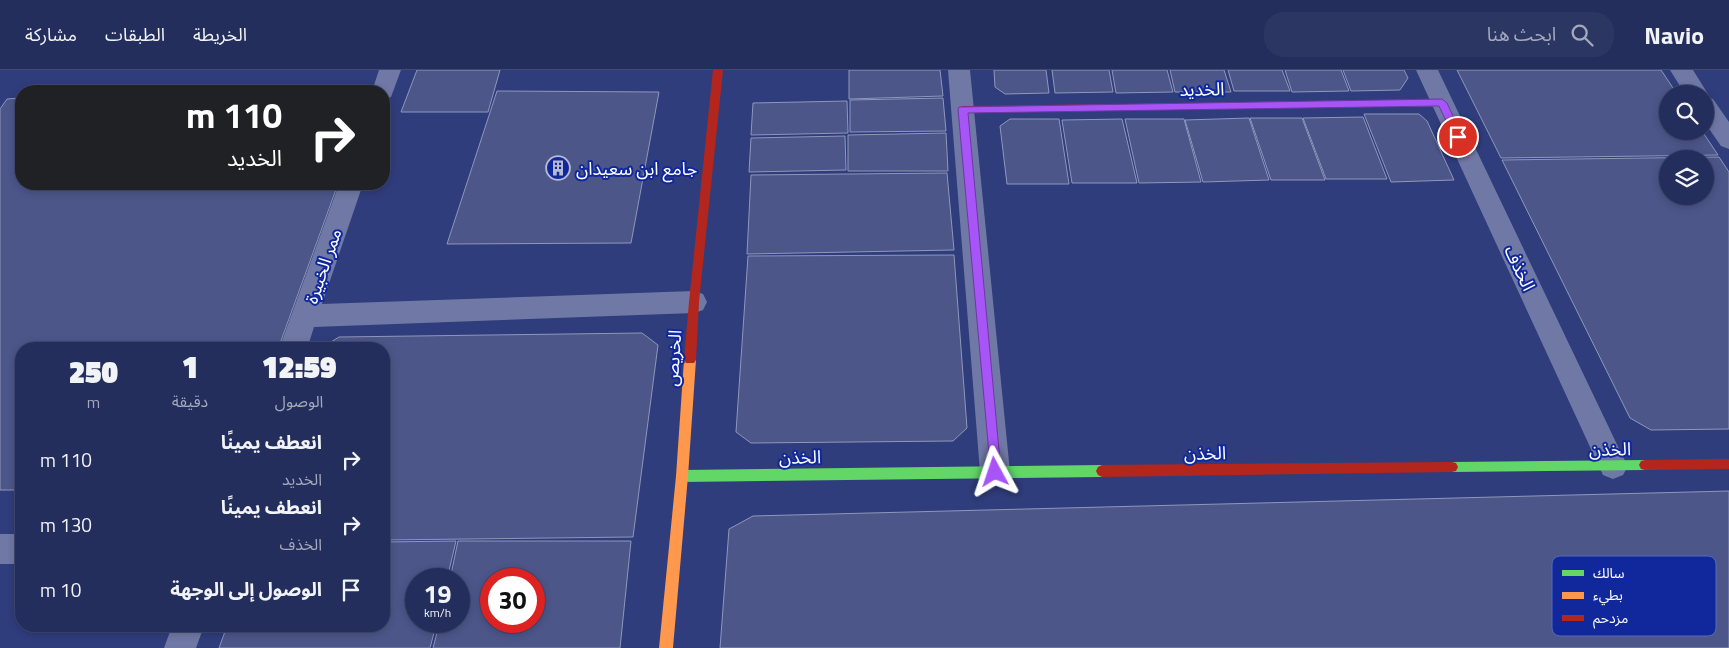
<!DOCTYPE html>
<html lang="ar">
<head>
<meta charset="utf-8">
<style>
  :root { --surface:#242e5d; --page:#2c3663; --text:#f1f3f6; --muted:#a3a8bc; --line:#414a72 }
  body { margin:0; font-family:"Titillium Web","Noto Sans Arabic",sans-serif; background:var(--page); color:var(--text); direction:rtl; height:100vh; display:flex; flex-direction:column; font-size:19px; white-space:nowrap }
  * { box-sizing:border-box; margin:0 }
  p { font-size:16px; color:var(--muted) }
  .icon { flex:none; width:28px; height:28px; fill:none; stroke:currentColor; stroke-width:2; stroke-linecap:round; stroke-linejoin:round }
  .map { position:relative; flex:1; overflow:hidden; direction:ltr }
  .side { position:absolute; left:15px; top:272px; width:375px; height:290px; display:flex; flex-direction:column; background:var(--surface); border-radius:20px; box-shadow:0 2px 8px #0003,0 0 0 1px var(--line); direction:rtl }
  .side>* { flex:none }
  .hud { position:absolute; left:15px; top:15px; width:375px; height:105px; border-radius:20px; box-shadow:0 2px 8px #0003,0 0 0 1px var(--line); direction:rtl; background:#202124; color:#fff; overflow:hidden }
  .tools { position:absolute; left:1659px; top:15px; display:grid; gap:10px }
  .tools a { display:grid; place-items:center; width:55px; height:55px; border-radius:50%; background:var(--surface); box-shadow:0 2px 8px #0003,0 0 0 1px var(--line); font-size:25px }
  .speed { position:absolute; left:405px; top:498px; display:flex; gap:10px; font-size:25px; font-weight:700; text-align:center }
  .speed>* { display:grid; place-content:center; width:65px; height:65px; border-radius:50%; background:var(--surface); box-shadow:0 2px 8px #0003,0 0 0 1px var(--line); line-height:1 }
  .speed small { font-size:12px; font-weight:400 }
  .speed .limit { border:8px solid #d22; background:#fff; color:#111 }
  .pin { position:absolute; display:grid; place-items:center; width:42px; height:42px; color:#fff; margin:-21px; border:2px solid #fff; border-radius:50%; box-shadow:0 1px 5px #0007 }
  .me { position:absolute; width:55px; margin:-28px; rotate:355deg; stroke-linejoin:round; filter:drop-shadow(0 0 4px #0008) }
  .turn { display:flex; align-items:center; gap:18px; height:105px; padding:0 25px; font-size:22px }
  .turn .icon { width:65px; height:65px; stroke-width:2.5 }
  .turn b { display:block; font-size:35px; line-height:42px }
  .eta { display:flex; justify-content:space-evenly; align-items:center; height:85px; text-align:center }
  .eta b { font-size:30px; font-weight:800; line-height:35px }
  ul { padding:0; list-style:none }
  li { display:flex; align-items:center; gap:15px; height:65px; padding:0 25px }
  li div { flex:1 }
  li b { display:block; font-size:19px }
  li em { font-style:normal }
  header { display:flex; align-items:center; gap:30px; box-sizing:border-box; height:70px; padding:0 25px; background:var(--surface); border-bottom:1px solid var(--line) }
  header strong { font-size:24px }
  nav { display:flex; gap:28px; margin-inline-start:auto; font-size:18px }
  .search { width:350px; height:45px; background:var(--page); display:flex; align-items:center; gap:12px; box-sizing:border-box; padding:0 18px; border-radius:20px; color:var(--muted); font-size:19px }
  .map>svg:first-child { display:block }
  .building { fill:#4c5689; stroke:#8f97bb; fill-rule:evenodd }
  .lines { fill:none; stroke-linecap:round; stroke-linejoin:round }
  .street { fill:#7079a6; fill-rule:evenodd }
  .fast { fill:#63d668; fill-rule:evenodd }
  .slow { fill:#ff974d; fill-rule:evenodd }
  .jam { fill:#b3261e; fill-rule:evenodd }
  .route { fill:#a855f7; stroke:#6d37a1 }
  .labels { text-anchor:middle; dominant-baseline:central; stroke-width:4; stroke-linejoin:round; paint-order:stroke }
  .street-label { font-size:18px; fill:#fff; stroke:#10289b }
  .poi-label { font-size:18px; fill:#fff; stroke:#10289b; text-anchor:start }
  .key { fill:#10289b; stroke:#5868b9; stroke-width:1 }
  .key-label { font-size:14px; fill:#fff }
</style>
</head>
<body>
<header>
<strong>Navio</strong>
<div class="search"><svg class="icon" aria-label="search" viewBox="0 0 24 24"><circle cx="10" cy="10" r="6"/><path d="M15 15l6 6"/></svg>ابحث هنا</div>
<nav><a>الخريطة</a><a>الطبقات</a><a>مشاركة</a></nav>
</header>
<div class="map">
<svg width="1729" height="578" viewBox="0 0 1729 578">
  <rect width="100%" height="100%" fill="#303d7c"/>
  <path class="building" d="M 417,0 L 500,0 L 488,42 L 401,42 Z
    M 849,0 L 940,0 L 943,26 L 849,29 Z
    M 994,0 L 1046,0 L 1049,23 L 1005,24 L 995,17 Z
    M 1052,0 L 1109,0 L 1113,22 L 1055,23 Z
    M 1112,0 L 1167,0 L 1173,22 L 1116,23 Z
    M 1170,0 L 1224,0 L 1231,22 L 1175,22 Z
    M 1228,0 L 1282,0 L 1290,21 L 1234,21 Z
    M 1285,0 L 1341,0 L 1349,21 L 1292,22 Z
    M 1343,0 L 1404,0 L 1408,8 L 1400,20 L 1351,21 Z
    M 1457,0 L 1661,0 L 1677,24 L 1668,24 L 1668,61 L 1702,61 L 1718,85 L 1501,88 Z
    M 497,21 L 659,22 L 631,173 L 447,174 Z
    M 21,28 L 21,114 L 338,114 L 278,279 L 21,279 L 21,420 L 0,420 L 0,39 L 7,29 Z
    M 943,28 L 946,61 L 850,62 L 850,30 Z
    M 847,31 L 848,63 L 751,65 L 753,33 Z
    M 1364,44 L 1419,44 L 1427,51 L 1454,110 L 1391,112 Z
    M 1363,47 L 1387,109 L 1326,109 L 1303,48 Z
    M 1249,48 L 1269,110 L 1203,112 L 1185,50 Z
    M 1250,48 L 1302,48 L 1325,110 L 1271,110 Z
    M 1010,49 L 1059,49 L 1069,114 L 1007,114 L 1000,56 Z
    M 1122,49 L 1137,113 L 1072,113 L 1062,50 Z
    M 1125,49 L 1184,49 L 1201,112 L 1139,113 Z
    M 946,63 L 948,101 L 848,101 L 848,65 Z
    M 845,66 L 846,100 L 749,102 L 751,68 Z
    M 1719,87 L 1729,102 L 1729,359 L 1651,360 L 1630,348 L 1502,90 ZM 1668,89 L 1705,89 L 1705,126 L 1668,126 Z
    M 947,103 L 954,180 L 747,184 L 751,105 Z
    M 954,185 L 967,358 L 953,371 L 751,373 L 736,362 L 748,186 Z
    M 642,263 L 658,275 L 633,467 L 384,470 L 384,279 L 325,279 L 326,275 L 339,267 Z
    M 1729,421 L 1729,578 L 720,578 L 729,459 L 753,446 Z
    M 456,471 L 447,509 L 416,509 L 416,551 L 437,551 L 430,578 L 219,578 L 227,556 L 384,556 L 384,472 Z
    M 458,471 L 631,471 L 620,578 L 433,578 L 440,551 L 459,551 L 459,509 L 450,509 ZM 491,509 L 534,509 L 534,551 L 491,551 Z"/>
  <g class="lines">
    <path class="street" d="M 379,0 L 401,0 L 391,27 L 384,29 L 384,21 L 372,21 Z
      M 948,0 L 970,0 L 1010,402 L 1005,412 L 995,415 L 985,412 L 980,402 Z
      M 1416,0 L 1438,0 L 1623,387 L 1628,396 L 1623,405 L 1613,409 L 1603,405 Z
      M 1670,0 L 1693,0 L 1708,24 L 1706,27 L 1713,29 L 1729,52 L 1729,79 L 1721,76 L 1705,53 L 1705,24 L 1685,24 Z
      M 339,114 L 363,114 L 322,234 L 694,221 L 703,224 L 707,232 L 703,240 L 694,243 L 314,257 L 307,279 L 279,279 Z
      M 0,464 L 21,464 L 21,494 L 0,494 Z
      M 172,556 L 204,556 L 196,578 L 164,578 Z"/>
    <path class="fast" d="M 1442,30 L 1447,33 L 1442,36 L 1376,37 L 1371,34 L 1376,31 Z
      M 1645,390 L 1649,391 L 1651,395 L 1649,399 L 1645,400 L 1452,402 L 1448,401 L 1446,397 L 1448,393 L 1452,392 Z
      M 1102,395 L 1106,397 L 1108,401 L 1106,405 L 1102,407 L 682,412 L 678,410 L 676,406 L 678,402 L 682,400 Z"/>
    <path class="slow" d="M 690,285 L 694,287 L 696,290 L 688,406 L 673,578 L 659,578 L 676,406 L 684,290 L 686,287 Z"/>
    <path class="jam" d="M 713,0 L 723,0 L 699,232 L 696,290 L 694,293 L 686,293 L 684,290 L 689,232 Z
      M 1376,31 L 1381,34 L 1376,37 L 963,42 L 958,39 L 963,36 Z
      M 1729,389 L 1729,399 L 1645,400 L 1641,399 L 1639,395 L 1641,391 L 1645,390 Z
      M 1452,392 L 1456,393 L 1458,397 L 1456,401 L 1452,402 L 1102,407 L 1098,405 L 1096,401 L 1098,397 L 1102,395 Z"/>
  </g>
  <path class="route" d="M 1442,29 L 1447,33 L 1463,67 L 1462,70 L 1455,70 L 1439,36 L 968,43 L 1001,402 L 999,406 L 995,408 L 991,406 L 958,39 L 959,37 Z"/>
  <defs>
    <g id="building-ring" transform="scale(1.25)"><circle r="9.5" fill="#10289b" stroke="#b7bbd1" stroke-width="1.5"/><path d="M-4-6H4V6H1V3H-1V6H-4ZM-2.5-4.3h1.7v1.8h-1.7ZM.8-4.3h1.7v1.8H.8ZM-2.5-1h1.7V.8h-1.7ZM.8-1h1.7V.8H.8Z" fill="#b7bbd1"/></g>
  </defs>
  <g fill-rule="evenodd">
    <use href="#building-ring" x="558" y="98"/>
  </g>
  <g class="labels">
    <g class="street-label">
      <text transform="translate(1202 19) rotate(-1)">الخديد</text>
      <text transform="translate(323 196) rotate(-71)">ممر الخبيرة</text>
      <text transform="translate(1520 198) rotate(65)">الخذف</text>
      <text transform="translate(673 288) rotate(-86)">الخريص</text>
      <text transform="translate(1610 379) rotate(-1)">الخذن</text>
      <text transform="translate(1205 383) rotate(-1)">الخذن</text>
      <text transform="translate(800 387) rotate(-1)">الخذن</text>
    </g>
    <g class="poi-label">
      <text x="576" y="98">جامع ابن سعيدان</text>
    </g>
  </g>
  <rect x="1552" y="486" width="164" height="80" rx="8" class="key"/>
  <rect x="1562" y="500" width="22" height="6" fill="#63d668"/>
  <rect x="1562" y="522" width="22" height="7" fill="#ff974d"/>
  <rect x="1562" y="545" width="22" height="6" fill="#b3261e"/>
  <g class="key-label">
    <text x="1593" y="508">سالك</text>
    <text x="1593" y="530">بطيء</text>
    <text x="1593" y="553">مزدحم</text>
  </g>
</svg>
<div class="tools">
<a><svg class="icon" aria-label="search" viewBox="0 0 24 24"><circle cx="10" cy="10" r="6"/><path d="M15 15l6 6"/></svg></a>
<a><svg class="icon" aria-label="layers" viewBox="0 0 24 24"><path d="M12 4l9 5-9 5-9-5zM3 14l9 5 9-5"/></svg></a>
</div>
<div class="speed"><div>19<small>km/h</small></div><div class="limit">30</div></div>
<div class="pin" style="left:1458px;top:67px;background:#d93025"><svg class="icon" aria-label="arrive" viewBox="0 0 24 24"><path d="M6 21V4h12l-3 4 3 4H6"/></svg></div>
<svg class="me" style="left:995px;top:402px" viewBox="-20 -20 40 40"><path d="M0-17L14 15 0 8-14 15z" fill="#a855f7" stroke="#fff" stroke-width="4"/></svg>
<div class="hud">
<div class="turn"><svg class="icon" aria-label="right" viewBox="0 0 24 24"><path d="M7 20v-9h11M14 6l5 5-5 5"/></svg><div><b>110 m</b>الخديد</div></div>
</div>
<section class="side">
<div class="eta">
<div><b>12:59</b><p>الوصول</p></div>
<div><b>1</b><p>دقيقة</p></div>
<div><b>250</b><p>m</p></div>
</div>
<ul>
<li><svg class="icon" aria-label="right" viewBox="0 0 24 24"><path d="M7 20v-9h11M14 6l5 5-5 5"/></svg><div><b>انعطف يمينًا</b><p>الخديد</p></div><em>110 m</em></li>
<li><svg class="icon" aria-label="right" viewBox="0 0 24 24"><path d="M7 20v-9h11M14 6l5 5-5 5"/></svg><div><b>انعطف يمينًا</b><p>الخذف</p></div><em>130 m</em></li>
<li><svg class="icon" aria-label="arrive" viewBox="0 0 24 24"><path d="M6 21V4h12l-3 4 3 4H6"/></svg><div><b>الوصول إلى الوجهة</b></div><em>10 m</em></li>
</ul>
</section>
</div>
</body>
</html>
